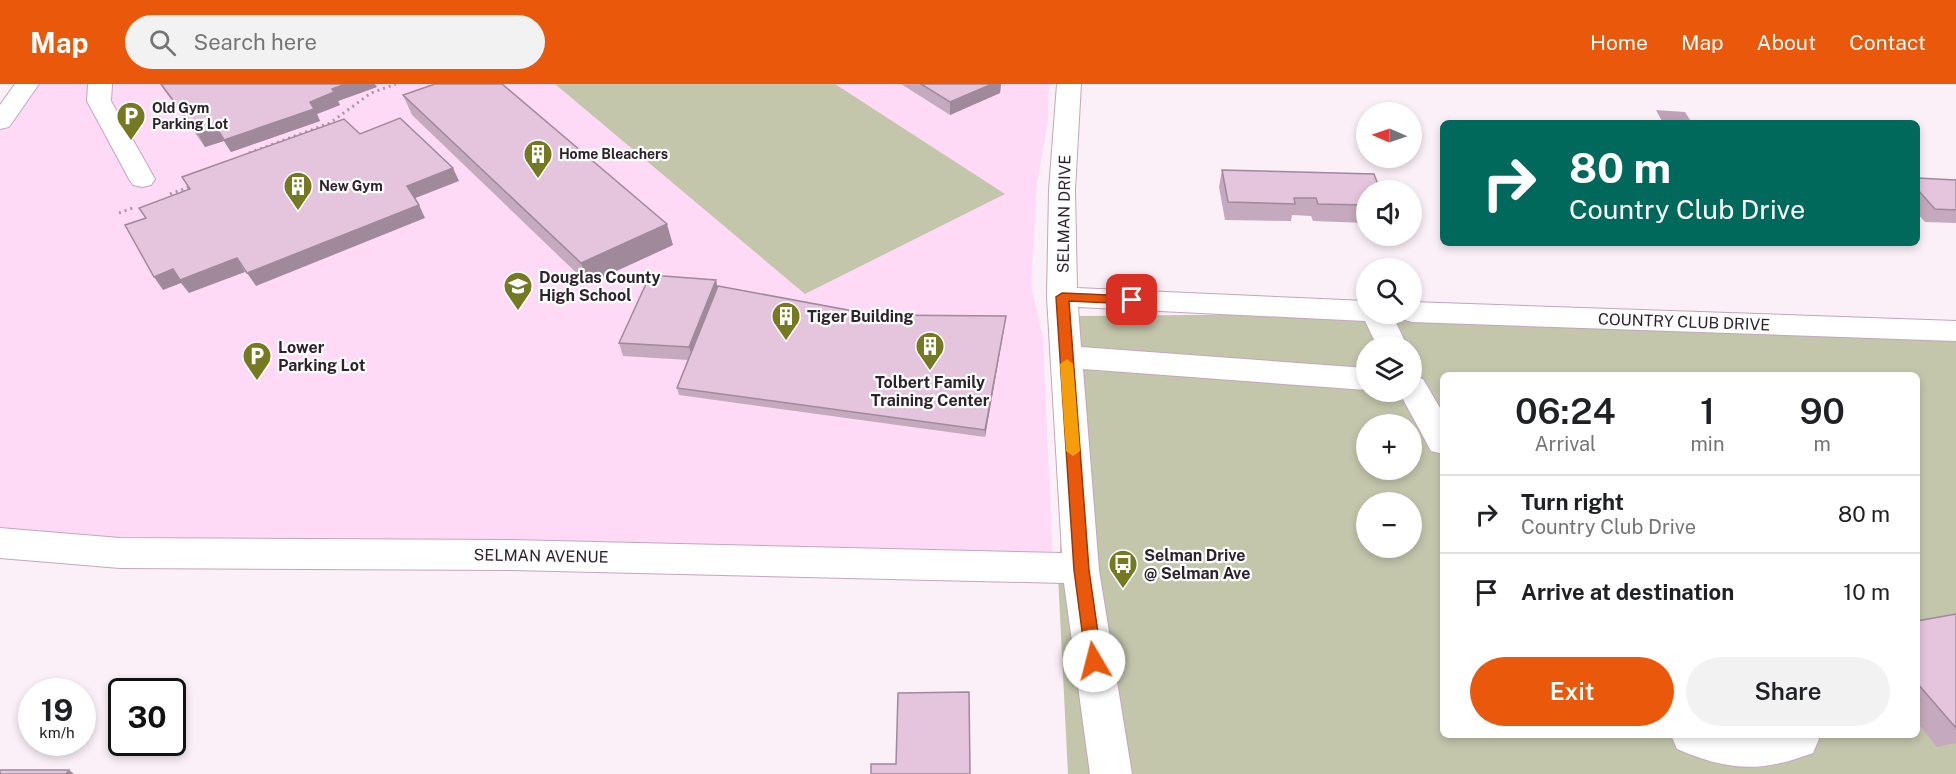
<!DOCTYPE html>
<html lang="en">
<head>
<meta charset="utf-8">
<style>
  :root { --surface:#fff; --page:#f2f2f2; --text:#202124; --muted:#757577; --line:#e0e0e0; --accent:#ea580c }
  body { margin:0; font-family:"Public Sans",sans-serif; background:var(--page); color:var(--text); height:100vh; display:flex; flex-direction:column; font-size:22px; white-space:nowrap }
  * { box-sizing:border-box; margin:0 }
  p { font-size:20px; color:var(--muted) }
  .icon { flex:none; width:33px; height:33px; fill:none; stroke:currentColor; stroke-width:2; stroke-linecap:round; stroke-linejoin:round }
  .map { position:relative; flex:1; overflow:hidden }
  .sheet { position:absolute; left:1440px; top:288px; width:480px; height:366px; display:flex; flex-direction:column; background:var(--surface); border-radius:9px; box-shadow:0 3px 9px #0003 }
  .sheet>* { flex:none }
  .top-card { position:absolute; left:1440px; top:36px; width:480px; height:126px; border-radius:9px; box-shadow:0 3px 9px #0003; background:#00695c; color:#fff; overflow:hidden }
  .needle { width:39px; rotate:272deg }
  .buttons { position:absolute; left:1356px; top:18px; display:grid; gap:12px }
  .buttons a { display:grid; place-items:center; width:66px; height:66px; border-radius:50%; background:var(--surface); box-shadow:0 3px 9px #0003; font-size:30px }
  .speed { position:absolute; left:18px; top:594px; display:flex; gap:12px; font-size:30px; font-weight:700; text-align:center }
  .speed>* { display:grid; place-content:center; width:78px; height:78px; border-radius:50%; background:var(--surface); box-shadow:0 3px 9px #0003; line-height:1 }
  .speed small { font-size:15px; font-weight:400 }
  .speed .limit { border:3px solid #111; border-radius:9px; background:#fff; color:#111 }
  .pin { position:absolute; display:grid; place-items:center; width:51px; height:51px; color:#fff; margin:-26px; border-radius:12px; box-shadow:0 3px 9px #0006 }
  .me { position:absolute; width:66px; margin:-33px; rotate:352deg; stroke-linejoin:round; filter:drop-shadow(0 0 4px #0008) }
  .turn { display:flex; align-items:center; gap:21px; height:126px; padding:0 30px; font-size:27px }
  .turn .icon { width:78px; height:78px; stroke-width:2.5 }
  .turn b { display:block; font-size:42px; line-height:51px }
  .eta { display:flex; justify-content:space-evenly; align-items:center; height:102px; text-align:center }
  .eta b { font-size:36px; font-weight:600; line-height:42px }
  .button { display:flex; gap:12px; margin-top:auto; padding:12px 30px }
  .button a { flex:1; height:69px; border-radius:36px; background:var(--accent); color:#fff; font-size:24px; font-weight:600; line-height:69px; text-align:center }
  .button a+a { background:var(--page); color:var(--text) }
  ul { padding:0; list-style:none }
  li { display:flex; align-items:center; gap:18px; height:78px; padding:0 30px; border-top:2px solid var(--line) }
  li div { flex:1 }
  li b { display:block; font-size:22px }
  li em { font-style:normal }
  header { display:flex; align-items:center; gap:36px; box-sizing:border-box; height:84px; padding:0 30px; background:var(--accent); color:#fff }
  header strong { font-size:28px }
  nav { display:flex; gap:33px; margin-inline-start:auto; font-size:21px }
  .search { width:420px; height:54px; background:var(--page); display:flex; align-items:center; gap:15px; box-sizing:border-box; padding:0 21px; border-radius:33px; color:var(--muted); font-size:22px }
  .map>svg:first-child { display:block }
  .built { fill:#fedaf6 }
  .green { fill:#c3c6ab; fill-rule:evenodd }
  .water { fill:#c1a1b9 }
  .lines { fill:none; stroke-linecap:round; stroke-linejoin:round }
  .minor-casing { stroke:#c3a6bc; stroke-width:2 }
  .path { stroke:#a599a2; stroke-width:3; stroke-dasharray:2 4; stroke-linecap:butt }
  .minor { fill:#fff; fill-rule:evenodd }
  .wall { fill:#c5a9be }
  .shaded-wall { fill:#a0899b }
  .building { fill:#e5c4dd; stroke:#a0899b; stroke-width:1.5 }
  .route { fill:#ea580c; stroke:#983908; stroke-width:1.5 }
  .slow { fill:#f59e0b }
  .labels { text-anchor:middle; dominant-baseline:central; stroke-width:4.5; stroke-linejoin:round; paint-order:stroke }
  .far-poi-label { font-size:14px; font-weight:bold; fill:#2e232c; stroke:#fff; text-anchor:start }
  .street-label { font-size:16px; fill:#2e232c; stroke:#fff }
  .poi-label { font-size:16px; font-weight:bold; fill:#2e232c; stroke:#fff; text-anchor:start }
</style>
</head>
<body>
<header>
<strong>Map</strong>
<div class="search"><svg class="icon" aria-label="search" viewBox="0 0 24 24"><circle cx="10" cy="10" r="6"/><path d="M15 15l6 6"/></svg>Search here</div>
<nav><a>Home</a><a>Map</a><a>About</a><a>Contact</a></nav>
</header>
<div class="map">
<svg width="1956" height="690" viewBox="0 0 1956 690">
  <rect width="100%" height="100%" fill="#fbeff8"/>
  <path class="built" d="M 27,0 L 1049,0 L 1048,36 L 1037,99 L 1031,201 L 1043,254 L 1053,483 L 0,459 L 0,38 Z"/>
  <path class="green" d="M 555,0 L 835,0 L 1005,110 L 805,210 Z
    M 1417,229 L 1956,255 L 1956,690 L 1068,690 L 1058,492 L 1078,232 ZM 1366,262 L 1412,262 L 1412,308 L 1366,308 ZM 1443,291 L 1917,291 L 1917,651 L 1443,651 ZM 1366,340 L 1412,340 L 1412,386 L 1366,386 ZM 1366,418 L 1412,418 L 1412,464 L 1366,464 Z"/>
  <path class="water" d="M 1656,26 L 1685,28 L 1692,39 L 1663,39 Z"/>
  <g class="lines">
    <g class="minor-casing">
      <path id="minor" d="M 15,0 L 39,0 L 9,43 L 0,45 L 0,21 Z
        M 88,0 L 112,0 L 111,17 L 155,95 L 151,101 L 142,103 L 133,101 L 129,95 L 87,17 Z
        M 1057,0 L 1081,0 L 1075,106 L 1077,204 L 1366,217 L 1366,230 L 1392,230 L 1407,262 L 1377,262 L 1365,237 L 1078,223 L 1081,263 L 1366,284 L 1366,306 L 1083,285 L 1099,486 L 1132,690 L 1090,690 L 1064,499 L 511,486 L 120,484 L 0,474 L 0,444 L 120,454 L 511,456 L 1062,469 L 1047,213 L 1049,106 Z
        M 1412,218 L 1956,237 L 1956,257 L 1412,238 L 1401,235 L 1398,230 L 1412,230 Z
        M 1412,292 L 1423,295 L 1443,329 L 1443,370 L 1431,367 L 1399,308 L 1412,308 Z
        M 1671,651 L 1817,651 L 1819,655 L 1813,669 C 1760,689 1728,687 1677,665 Z"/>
    </g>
    <path class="path" d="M 249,69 L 330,39 L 371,9 L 396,0
      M 170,110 L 194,101
      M 119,129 L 135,123"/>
    <use href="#minor" class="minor"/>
  </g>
  <path class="wall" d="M 160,0 L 161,0 L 377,3 L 338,17 L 340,21 L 317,30 L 320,37 L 231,68 L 224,57 L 205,63 Z
    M 901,0 L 1001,0 L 1000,9 L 950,31 Z
    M 403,11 L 673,161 L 588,200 L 412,31 Z
    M 1222,86 L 1366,106 L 1366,139 L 1313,137 L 1311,132 L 1292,131 L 1291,137 L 1225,136 L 1219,103 Z
    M 1917,94 L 1955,96 L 1956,94 L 1956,139 L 1925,138 L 1917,129 Z
    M 718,202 L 875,231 L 1005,239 L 985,353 L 679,311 L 677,304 L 688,276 L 623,272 L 619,259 Z
    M 1956,530 L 1956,659 L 1937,663 L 1917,638 L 1917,537 Z"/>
  <path class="shaded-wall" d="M 346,0 L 375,0 L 377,3 L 338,17 L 340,21 L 317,30 L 320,37 L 231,68 L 224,57 L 205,63 L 198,50 L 310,18 L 332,5 Z
    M 992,0 L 1001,0 L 1000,9 L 950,31 L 950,18 Z
    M 453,84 L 459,97 L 413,115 L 407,102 Z
    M 419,121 L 425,134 L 256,202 L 247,189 Z
    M 667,140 L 673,161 L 588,200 L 581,179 Z
    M 237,174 L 245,188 L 189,209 L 181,199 L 163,206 L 154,193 L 173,185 Z
    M 716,196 L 719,209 L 693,276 L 689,263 Z
    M 1006,232 L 1005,239 L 985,353 L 985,346 Z
    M 69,686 L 74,690 L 66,690 Z"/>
  <path class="building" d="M 161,0 L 346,0 L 332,5 L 334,8 L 310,18 L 314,25 L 224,56 L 217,44 L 198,50 Z
    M 435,0 L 502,0 L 667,140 L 581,179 L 403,11 Z
    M 921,0 L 992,0 L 950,18 Z
    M 400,34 L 453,84 L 407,102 L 419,121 L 247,189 L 237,174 L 180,196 L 173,185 L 154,193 L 125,141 L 146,134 L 139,124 L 190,105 L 182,93 L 344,35 L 360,50 Z
    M 1222,86 L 1374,90 L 1380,106 L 1366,106 L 1366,121 L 1318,120 L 1316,114 L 1294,114 L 1295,120 L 1228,118 Z
    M 1917,94 L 1956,96 L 1956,126 L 1935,125 L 1917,105 Z
    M 650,191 L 716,196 L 689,263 L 619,259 Z
    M 718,202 L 875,231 L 1006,232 L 985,346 L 677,304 Z
    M 1956,530 L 1956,644 L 1917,599 L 1917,537 Z
    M 969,608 L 970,690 L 871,690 L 871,680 L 896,680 L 898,609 Z
    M 0,686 L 69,686 L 66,690 L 0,690 Z"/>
  <path class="route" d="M 1062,209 L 1132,212 L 1138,216 L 1132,220 L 1069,217 L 1089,486 L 1102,577 L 1100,582 L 1094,584 L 1088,582 L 1086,577 L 1074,486 L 1056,213 Z"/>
  <path class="slow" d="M 1067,275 L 1073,280 L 1080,367 L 1073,372 L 1066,367 L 1060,280 Z"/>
  <defs>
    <g id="parking-pin" transform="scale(1.5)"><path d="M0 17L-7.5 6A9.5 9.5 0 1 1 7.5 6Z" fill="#757922" stroke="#fff"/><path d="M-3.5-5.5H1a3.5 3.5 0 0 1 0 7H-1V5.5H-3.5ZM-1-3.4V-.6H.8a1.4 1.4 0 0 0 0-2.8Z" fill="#fff"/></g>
    <g id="building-pin" transform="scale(1.5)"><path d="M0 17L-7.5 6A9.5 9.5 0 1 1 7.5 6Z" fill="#757922" stroke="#fff"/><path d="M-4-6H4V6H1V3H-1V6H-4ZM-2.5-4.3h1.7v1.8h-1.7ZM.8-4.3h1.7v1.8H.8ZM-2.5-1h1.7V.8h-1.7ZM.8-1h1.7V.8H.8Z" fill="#fff"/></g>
    <g id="school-pin" transform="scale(1.5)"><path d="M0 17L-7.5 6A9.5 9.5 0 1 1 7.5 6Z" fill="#757922" stroke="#fff"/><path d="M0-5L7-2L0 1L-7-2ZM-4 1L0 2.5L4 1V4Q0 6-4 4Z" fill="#fff"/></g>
    <g id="bus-pin" transform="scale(1.5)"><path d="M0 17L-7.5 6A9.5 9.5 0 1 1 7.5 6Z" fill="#757922" stroke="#fff"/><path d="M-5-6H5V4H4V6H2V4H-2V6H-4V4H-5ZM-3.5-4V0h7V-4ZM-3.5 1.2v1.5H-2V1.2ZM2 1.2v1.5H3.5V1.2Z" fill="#fff"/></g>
  </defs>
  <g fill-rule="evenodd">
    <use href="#parking-pin" x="131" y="32"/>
    <use href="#building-pin" x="538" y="70"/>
    <use href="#building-pin" x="298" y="102"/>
    <use href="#school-pin" x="518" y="202"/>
    <use href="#building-pin" x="786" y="232"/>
    <use href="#building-pin" x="930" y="262"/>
    <use href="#parking-pin" x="257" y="272"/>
    <use href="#bus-pin" x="1123" y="480"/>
  </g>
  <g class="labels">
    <g class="far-poi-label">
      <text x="152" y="24">Old Gym<tspan x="152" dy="16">Parking Lot</tspan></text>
      <text x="559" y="70">Home Bleachers</text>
      <text x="319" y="102">New Gym</text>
    </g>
    <g class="street-label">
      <text transform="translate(1064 130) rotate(-89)">SELMAN DRIVE</text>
      <text transform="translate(1684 238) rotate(2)">COUNTRY CLUB DRIVE</text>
      <text transform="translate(541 472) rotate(1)">SELMAN AVENUE</text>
    </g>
    <g class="poi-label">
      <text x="539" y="193">Douglas County<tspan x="539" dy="18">High School</tspan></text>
      <text x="807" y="232">Tiger Building</text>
      <text x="278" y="263">Lower<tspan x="278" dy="18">Parking Lot</tspan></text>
      <text x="930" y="298" text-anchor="middle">Tolbert Family<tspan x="930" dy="18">Training Center</tspan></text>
      <text x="1144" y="471">Selman Drive<tspan x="1144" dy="18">@ Selman Ave</tspan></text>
    </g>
  </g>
</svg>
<div class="buttons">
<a><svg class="needle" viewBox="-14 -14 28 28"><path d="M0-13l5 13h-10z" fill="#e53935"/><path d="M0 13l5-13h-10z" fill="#757577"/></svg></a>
<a><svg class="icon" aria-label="sound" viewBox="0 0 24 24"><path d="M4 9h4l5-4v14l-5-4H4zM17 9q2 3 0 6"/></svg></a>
<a><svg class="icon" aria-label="search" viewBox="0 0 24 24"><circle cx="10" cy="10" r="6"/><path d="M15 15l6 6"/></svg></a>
<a><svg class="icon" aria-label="layers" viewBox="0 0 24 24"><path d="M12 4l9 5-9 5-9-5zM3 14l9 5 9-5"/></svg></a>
<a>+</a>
<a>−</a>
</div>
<div class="speed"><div>19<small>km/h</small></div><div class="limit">30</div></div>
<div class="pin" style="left:1132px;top:216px;background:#d93025"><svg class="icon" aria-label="arrive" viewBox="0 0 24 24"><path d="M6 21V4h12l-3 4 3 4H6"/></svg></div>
<svg class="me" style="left:1094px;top:577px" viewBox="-20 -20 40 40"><circle r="19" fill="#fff"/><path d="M0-13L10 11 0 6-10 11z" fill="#ea580c"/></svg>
<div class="top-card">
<div class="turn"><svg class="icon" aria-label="right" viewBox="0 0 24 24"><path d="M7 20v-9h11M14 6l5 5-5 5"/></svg><div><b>80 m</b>Country Club Drive</div></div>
</div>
<section class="sheet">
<div class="eta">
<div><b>06:24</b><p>Arrival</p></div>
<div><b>1</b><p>min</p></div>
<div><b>90</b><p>m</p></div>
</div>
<ul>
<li><svg class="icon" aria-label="right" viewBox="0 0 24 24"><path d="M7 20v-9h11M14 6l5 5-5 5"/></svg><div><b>Turn right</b><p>Country Club Drive</p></div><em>80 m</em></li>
<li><svg class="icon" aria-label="arrive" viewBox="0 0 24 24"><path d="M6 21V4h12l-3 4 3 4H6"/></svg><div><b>Arrive at destination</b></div><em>10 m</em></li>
</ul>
<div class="button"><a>Exit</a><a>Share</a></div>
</section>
</div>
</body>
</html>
